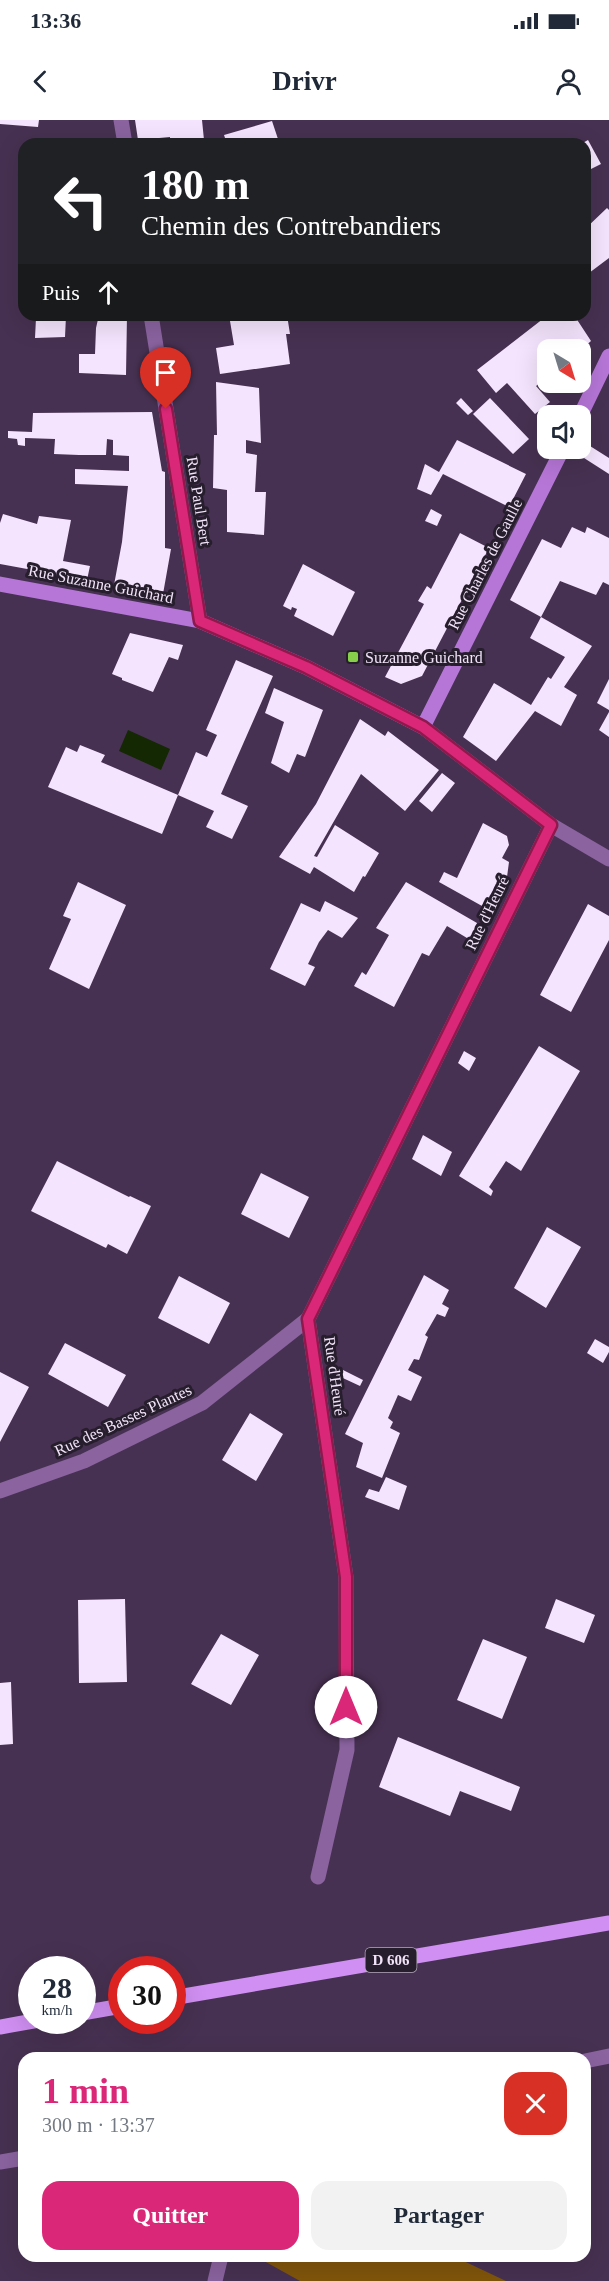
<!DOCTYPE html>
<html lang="fr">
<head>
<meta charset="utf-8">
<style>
  :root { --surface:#fff; --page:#f2f2f3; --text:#1f2937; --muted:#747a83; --accent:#db2777 }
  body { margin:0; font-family:Georgia,serif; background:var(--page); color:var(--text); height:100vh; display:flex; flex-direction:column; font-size:22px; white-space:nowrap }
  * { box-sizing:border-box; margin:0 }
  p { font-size:20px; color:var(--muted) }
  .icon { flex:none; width:33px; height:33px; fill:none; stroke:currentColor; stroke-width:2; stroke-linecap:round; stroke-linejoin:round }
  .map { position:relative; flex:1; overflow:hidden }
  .sheet { position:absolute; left:18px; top:1932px; width:573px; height:210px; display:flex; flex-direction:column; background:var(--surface); border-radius:18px; box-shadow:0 6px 24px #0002 }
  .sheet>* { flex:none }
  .banner { position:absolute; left:18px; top:18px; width:573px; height:183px; border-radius:18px; box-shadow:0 6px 24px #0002; background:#202124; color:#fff; overflow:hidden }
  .needle { width:39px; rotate:142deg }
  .controls { position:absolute; left:537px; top:219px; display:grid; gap:12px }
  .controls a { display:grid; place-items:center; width:54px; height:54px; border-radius:12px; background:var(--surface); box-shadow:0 6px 24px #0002; font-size:30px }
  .speed { position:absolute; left:18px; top:1836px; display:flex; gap:12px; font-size:30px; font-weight:700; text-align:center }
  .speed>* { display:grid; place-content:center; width:78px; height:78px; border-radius:50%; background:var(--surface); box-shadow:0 6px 24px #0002; line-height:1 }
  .speed small { font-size:15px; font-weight:400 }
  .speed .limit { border:9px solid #d22; background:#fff; color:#111 }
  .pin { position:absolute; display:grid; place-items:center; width:51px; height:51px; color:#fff; margin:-62px -26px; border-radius:50% 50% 50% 0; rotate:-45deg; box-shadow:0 0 6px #0007 }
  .pin .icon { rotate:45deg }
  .me { position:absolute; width:66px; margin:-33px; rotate:0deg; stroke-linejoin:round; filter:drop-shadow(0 0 4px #0008) }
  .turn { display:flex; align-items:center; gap:21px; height:126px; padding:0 24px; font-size:27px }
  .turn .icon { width:78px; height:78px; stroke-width:2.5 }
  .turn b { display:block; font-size:42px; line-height:51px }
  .then { display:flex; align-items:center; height:57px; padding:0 24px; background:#0003; gap:12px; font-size:22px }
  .round { display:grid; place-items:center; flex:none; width:63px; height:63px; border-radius:18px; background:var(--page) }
  .headline { display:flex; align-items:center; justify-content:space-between; height:102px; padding:0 24px }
  h1 { font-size:36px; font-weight:600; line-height:45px; color:var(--accent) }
  .action { display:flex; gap:12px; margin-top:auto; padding:12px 24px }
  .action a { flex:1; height:69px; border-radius:18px; background:var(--accent); color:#fff; font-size:24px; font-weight:600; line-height:69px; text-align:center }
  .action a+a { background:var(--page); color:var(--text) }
  .status { display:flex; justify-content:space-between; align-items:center; height:42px; padding:0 30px; background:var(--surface); direction:ltr }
  .status svg { height:16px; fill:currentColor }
  header { display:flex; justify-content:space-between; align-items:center; height:78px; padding:0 24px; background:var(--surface); font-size:27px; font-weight:600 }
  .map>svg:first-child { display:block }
  .green { fill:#80550b }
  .water { fill:#142803 }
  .building { fill:#f4e4fd }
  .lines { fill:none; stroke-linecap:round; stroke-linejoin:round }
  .lane { stroke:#8a639f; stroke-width:15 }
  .street { stroke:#8a639f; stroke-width:15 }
  .secondary { stroke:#b676d7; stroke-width:15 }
  .primary { stroke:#d08ff2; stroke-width:15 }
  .route-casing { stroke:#8e194d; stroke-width:15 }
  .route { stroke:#db2777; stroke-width:10 }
  .poi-dot { fill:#87cf4b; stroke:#271e2d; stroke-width:2 }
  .labels { text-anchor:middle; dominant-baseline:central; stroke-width:6; stroke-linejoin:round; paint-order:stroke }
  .shield { fill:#271e2d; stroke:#b4a9bc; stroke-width:1.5 }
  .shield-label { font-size:15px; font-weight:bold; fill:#f1e4f9 }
  .street-label { font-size:16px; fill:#f1e4f9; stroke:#271e2d }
  .poi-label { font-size:16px; fill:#f1e4f9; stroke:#271e2d; text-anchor:start }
</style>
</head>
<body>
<div class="status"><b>13:36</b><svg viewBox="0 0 49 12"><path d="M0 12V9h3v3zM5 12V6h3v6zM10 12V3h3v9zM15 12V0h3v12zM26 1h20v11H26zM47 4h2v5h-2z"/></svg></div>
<header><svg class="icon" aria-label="back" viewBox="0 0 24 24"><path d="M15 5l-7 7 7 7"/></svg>Drivr<svg class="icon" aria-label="person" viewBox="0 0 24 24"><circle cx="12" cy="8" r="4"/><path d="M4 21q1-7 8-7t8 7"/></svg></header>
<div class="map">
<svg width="609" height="2161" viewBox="0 0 609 2161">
  <rect width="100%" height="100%" fill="#473152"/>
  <path class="green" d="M 255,2136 L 453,2136 L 506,2161 L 300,2161 Z"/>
  <path class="water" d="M 128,610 L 170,629 L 161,650 L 119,631 Z"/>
  <path class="building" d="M 0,0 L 39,0 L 38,7 L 0,4 Z
    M 135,0 L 202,0 L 204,20 L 170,22 L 170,17 L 138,20 Z
    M 272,1 L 279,22 L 227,24 L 224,15 Z
    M 588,20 L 601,44 L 585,52 L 585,24 L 581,24 Z
    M 607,88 L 609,90 L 609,138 L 585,156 L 585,109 Z
    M 99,195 L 127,195 L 126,255 L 79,253 L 79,234 L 95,234 L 96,208 Z
    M 229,195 L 287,195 L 290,214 L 286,214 L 290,244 L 220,254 L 216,228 L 234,225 Z
    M 548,195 L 574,195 L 591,221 L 581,230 L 548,230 L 548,257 L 536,266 L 550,282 L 535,294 L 507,263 L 496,273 L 477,250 Z
    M 51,196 L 66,196 L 65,217 L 35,218 L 36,198 L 51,198 Z
    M 216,262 L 259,268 L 261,323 L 246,320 L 246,333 L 257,335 L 255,372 L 266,372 L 264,415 L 227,412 L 227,370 L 213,368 L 214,315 L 217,315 Z
    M 461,278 L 473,291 L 468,295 L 456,283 Z
    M 490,278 L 529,319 L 513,334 L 473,294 Z
    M 152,292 L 162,351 L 165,352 L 165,428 L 171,429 L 163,474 L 114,465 L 122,422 L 128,366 L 75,364 L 75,349 L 129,351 L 129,336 L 113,335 L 113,320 L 107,319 L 106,335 L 79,335 L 54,334 L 55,319 L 25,318 L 25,326 L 18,325 L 17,319 L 8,318 L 8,311 L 32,312 L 33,293 Z
    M 457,320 L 526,354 L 509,387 L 443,354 L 431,375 L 417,369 L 425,344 L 439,352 Z
    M 590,326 L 609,338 L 609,354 L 584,338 Z
    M 431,389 L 442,395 L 437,406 L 425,401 Z
    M 3,394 L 37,404 L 39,396 L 71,400 L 63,441 L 90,446 L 87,460 L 0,444 L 0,403 Z
    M 572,407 L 585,413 L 587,407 L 609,418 L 609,465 L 603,462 L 596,475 L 560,461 L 541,497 L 510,480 L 542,419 L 561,428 Z
    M 460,413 L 489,428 L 422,556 L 401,564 L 385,557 L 424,484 L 418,481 L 427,466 L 431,469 Z
    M 303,444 L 355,472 L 333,516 L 294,496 L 297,489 L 292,487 L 291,490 L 283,486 Z
    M 541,497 L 592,526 L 564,567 L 577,575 L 561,606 L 535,591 L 496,641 L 463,617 L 494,563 L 531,585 L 548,557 L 551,559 L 565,537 L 530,518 Z
    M 130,513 L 183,525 L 178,540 L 169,537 L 153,572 L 122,560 L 122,558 L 112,554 Z
    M 236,540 L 273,556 L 221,674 L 248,686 L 232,719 L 206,707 L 214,691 L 178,675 L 196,632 L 207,637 L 217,615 L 206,610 Z
    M 609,559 L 609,590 L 597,583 Z
    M 274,568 L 323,590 L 305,637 L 297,634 L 289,653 L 271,643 L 284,602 L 265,593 Z
    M 609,592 L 609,617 L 599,610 Z
    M 360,599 L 385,616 L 388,611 L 439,650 L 405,691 L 361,654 L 314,736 L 317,737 L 335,705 L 379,733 L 365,757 L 363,756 L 354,772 L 314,747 L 310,754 L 279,737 L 316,684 Z
    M 80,625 L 105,635 L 101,642 L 178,675 L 162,714 L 48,667 L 66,627 L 77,632 Z
    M 442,653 L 455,663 L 432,692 L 419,681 Z
    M 483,703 L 507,716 L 509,725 L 502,738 L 509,742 L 507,757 L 491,791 L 439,762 L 444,752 L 457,758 Z
    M 78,762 L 126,785 L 89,869 L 49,849 L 71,799 L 63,796 Z
    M 406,762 L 477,803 L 472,821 L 447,806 L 429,836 L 422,833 L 394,887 L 354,866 L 362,852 L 366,855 L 389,815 L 376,808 Z
    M 325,781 L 358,798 L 342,818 L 328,810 L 319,822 L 308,844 L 315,847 L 305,866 L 270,849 L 301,783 L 320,792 Z
    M 588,784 L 609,796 L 609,820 L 571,892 L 540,875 Z
    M 539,926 L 580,951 L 521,1051 L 506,1041 L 489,1067 L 493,1071 L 491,1076 L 459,1056 Z
    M 464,931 L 476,938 L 469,951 L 458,943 Z
    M 423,1015 L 452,1032 L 441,1056 L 412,1039 Z
    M 57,1041 L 129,1077 L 130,1076 L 151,1086 L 127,1134 L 108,1124 L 106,1128 L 31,1091 Z
    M 261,1053 L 309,1077 L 289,1118 L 241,1094 Z
    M 547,1107 L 581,1127 L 546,1188 L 514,1168 Z
    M 424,1155 L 449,1170 L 442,1184 L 449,1188 L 445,1197 L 437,1194 L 425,1215 L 428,1217 L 419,1240 L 414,1239 L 408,1250 L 422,1257 L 411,1281 L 398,1275 L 388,1298 L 393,1302 L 390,1308 L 400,1313 L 382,1358 L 356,1347 L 363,1323 L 345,1314 Z
    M 179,1156 L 230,1183 L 209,1224 L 158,1198 Z
    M 595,1219 L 609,1227 L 609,1232 L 603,1243 L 587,1233 Z
    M 65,1223 L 126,1255 L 108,1287 L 48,1254 Z
    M 333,1245 L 363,1260 L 360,1266 L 332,1253 Z
    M 0,1252 L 29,1267 L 0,1322 Z
    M 250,1293 L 283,1314 L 256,1361 L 222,1340 Z
    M 386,1357 L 407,1366 L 399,1390 L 365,1377 L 369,1369 L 379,1372 Z
    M 125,1479 L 127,1562 L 79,1563 L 78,1480 Z
    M 556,1479 L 595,1495 L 584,1523 L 545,1508 Z
    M 221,1514 L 259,1535 L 231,1585 L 191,1564 Z
    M 483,1519 L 527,1537 L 502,1599 L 457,1580 Z
    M 11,1562 L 13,1624 L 0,1625 L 0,1563 Z
    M 398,1617 L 520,1667 L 511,1691 L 460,1671 L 450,1696 L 379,1667 Z"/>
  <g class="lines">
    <path class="lane" d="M 585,1941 L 609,1936
      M 0,2042 L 24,2038
      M 215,2161 L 221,2136"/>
    <path class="street" d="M 121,0 L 125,24
      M 151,195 L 200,501
      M 423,607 L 551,705 L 609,739
      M 0,1371 L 84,1341 L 202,1283 L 308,1199
      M 318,1757 L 347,1630 L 346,1457 L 308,1199 L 551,705"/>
    <path class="secondary" d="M 580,296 L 609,236
      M 0,464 L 200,501 L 306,547 L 423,607 L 563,328"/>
    <path class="primary" d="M 172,1878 L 609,1803
      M 82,1893 L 122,1886
      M 0,1907 L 39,1900"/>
  </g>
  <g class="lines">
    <g class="route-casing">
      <path id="route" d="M 166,289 L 200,501 L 306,547 L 423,607 L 551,705 L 308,1199 L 346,1457 L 346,1587"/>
    </g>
    <use href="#route" class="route"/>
  </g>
  <rect class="poi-dot" x="347" y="531" width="12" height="12" rx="3"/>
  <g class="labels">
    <rect class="shield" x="365.5" y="1828" width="51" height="24" rx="4.5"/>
    <g class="shield-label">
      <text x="391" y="1840">D 606</text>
    </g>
    <g class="street-label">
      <text transform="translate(199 381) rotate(81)">Rue Paul Bert</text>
      <text transform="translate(485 444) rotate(-63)">Rue Charles de Gaulle</text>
      <text transform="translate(101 464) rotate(11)">Rue Suzanne Guichard</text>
      <text transform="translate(487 793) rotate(-64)">Rue d'Heuré</text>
      <text transform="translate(335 1256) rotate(82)">Rue d'Heuré</text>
      <text transform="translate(123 1300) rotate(-25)">Rue des Basses Plantes</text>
    </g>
    <g class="poi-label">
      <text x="365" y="537">Suzanne Guichard</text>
    </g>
  </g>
</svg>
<div class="controls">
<a><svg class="needle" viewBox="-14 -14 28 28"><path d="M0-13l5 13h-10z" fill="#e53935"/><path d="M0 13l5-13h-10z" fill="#747a83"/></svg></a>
<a><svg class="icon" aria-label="sound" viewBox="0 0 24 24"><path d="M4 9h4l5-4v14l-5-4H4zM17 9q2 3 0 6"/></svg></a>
</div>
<div class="speed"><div>28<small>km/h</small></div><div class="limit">30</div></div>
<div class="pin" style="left:166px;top:289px;background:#d93025"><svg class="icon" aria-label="arrive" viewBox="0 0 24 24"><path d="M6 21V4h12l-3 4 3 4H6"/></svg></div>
<svg class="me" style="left:346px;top:1587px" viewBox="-20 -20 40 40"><circle r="19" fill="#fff"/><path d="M0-13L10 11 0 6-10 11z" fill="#db2777"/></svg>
<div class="banner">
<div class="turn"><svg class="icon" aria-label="left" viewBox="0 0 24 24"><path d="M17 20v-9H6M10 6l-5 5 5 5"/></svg><div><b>180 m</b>Chemin des Contrebandiers</div></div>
<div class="then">Puis<svg class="icon" aria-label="ahead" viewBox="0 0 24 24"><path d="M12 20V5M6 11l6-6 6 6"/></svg></div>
</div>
<section class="sheet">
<div class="headline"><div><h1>1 min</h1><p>300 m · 13:37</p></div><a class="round" style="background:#d93025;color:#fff"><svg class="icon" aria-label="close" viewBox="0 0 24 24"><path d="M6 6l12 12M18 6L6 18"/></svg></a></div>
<div class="action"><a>Quitter</a><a>Partager</a></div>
</section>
</div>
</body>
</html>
